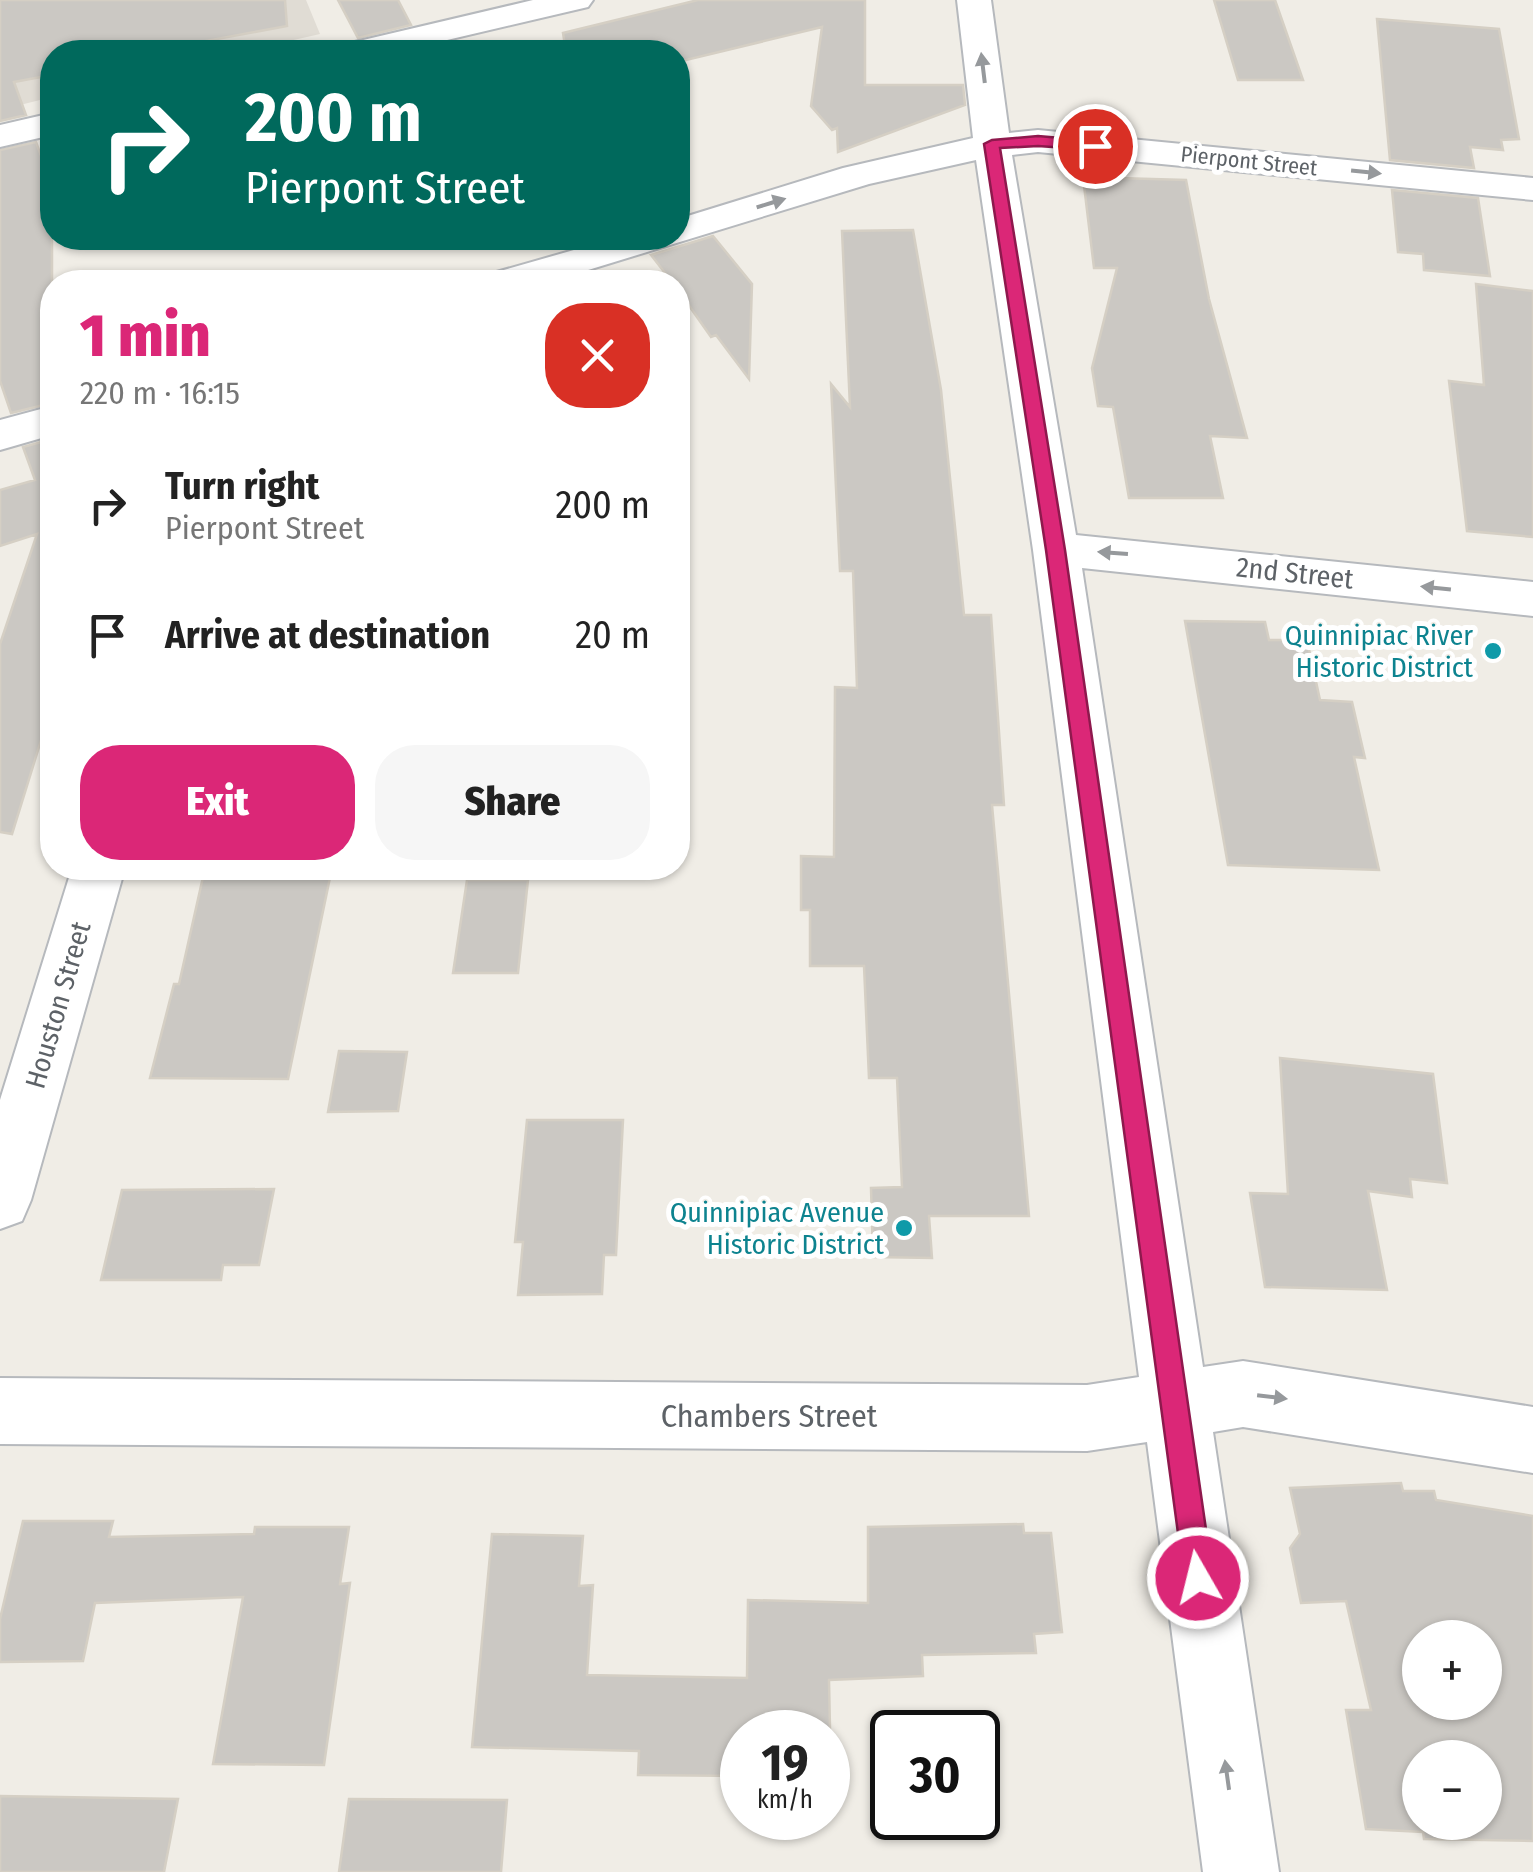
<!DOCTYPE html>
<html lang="en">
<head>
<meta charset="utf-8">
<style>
  :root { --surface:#fff; --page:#f6f6f6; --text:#222; --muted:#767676; --accent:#db2777 }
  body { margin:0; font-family:"Fira Sans Condensed",sans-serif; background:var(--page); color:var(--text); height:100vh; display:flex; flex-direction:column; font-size:38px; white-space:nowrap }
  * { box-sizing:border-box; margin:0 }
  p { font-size:32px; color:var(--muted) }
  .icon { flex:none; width:55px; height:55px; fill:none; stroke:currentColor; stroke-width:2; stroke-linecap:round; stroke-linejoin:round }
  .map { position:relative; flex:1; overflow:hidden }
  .side { position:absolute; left:40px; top:270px; width:650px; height:610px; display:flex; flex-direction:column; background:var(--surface); border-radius:40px; box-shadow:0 2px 8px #0004 }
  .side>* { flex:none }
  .top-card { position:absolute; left:40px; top:40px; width:650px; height:210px; border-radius:40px; box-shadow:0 2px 8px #0004; background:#00695c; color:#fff; overflow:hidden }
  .tools { position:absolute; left:1402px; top:1620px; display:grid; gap:20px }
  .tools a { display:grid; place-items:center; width:100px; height:100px; border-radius:50%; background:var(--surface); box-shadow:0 2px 8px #0004; font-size:50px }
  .speed { position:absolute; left:720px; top:1710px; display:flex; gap:20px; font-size:50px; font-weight:700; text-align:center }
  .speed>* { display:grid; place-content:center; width:130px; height:130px; border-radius:50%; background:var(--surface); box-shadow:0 2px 8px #0004; line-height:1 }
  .speed small { font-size:25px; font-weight:400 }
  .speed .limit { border:5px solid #111; border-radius:15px; background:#fff; color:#111 }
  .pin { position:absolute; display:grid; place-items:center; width:85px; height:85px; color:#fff; margin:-42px; border:5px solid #fff; border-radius:50%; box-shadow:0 2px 10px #0007 }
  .me { position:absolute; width:110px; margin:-55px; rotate:352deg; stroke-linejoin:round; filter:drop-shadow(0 0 8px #0008) }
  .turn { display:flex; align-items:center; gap:35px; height:210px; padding:0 40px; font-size:45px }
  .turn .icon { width:130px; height:130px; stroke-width:2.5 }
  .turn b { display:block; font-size:70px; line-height:85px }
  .round { display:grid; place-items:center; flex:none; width:105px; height:105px; border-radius:40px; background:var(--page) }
  .overview { display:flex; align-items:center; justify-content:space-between; height:170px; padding:0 40px }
  h1 { font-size:60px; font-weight:800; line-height:75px; color:var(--accent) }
  .action { display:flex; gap:20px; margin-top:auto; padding:20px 40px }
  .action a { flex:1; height:115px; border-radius:40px; background:var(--accent); color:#fff; font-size:40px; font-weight:800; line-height:115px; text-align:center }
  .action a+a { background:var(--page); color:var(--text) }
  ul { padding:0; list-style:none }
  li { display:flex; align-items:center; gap:30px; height:130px; padding:0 40px }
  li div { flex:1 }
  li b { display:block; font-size:38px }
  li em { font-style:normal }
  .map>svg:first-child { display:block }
  .education { fill:#e0dcd4 }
  .building { fill:#cbc8c3; stroke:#d5cfc4; stroke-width:2.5; fill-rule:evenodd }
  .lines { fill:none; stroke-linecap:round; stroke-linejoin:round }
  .minor-casing { stroke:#b6b9bd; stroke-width:4 }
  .minor { fill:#fff; fill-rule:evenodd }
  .oneway { fill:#96999c }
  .route { fill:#db2777; stroke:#8e194d; stroke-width:2.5 }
  .culture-dot { fill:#0f9aa8; stroke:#fff; stroke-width:4 }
  .labels { text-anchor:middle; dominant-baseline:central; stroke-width:10; stroke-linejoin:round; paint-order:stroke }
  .far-street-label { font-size:22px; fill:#5d6267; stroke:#fff }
  .street-label { font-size:28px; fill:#5d6267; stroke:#fff }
  .culture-label { font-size:28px; fill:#0d838f; stroke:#fff; text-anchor:end }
  .near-street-label { font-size:32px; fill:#5d6267; stroke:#fff }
</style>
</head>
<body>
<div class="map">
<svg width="1533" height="1872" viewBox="0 0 1533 1872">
  <rect width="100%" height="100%" fill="#f0ede6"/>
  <path class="education" d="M 0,0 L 306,0 L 320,34 L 241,52 L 52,52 L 52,97 L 0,110 Z"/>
  <path class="building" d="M 0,0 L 285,0 L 287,26 L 147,52 L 52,52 L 52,75 L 14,82 L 26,115 L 0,121 Z
    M 338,0 L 398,0 L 411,25 L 358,38 Z
    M 698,0 L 865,0 L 865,85 L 963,85 L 965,105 L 838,152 L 837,128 L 832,130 L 811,106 L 822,27 L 678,62 L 678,52 L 566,52 L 563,33 Z
    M 1214,0 L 1275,0 L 1303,80 L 1238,80 Z
    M 1377,19 L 1499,29 L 1519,139 L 1501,140 L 1503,150 L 1470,147 L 1474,168 L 1390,160 Z
    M 36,142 L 52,186 L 52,403 L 11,413 L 0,381 L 0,150 Z
    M 1083,177 L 1186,180 L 1209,299 L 1247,438 L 1210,436 L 1223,498 L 1129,498 L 1113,407 L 1098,406 L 1092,368 L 1117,268 L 1094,268 Z
    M 1392,190 L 1478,198 L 1490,276 L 1424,270 L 1423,254 L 1398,252 Z
    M 913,230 L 941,390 L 964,615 L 991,615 L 1004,805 L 992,805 L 1029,1216 L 929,1216 L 932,1258 L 873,1257 L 871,1188 L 902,1187 L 897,1078 L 869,1078 L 864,966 L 810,966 L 810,910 L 801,910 L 801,856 L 834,857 L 835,687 L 857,688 L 853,571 L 840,571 L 831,384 L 850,407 L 842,231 Z
    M 713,236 L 752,284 L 749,379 L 716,335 L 711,337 L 678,290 L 678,282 L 672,282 L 651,255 Z
    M 1476,284 L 1533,291 L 1533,537 L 1467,531 L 1449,381 L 1484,385 Z
    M 52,439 L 52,705 L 12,834 L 0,832 L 0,644 L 37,534 L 0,546 L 0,490 L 35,480 L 23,447 Z
    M 1185,621 L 1265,622 L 1269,640 L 1307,640 L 1320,700 L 1352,702 L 1365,758 L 1354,757 L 1379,870 L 1228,865 Z
    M 205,868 L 332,868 L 288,1079 L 150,1078 L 174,984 L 179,984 Z
    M 467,880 L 528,880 L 518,973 L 453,973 Z
    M 339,1051 L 407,1052 L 398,1111 L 328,1112 Z
    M 1280,1058 L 1433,1074 L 1447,1183 L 1410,1179 L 1412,1197 L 1368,1191 L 1387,1290 L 1265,1287 L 1250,1193 L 1288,1194 Z
    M 527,1120 L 623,1120 L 616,1255 L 604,1255 L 602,1294 L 518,1295 L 523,1242 L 515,1242 Z
    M 274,1189 L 259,1265 L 223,1265 L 221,1280 L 101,1280 L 122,1190 Z
    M 1401,1483 L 1403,1491 L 1434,1491 L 1436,1500 L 1533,1516 L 1533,1841 L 1424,1839 L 1423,1832 L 1366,1829 L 1346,1710 L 1371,1710 L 1346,1601 L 1301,1603 L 1290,1548 L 1300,1534 L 1290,1488 ZM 1420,1638 L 1485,1638 L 1485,1702 L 1420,1702 ZM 1420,1758 L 1485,1758 L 1485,1822 L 1420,1822 Z
    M 23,1521 L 113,1521 L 109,1537 L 254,1534 L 255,1527 L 349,1527 L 340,1584 L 350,1583 L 324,1765 L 213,1764 L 243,1597 L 95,1603 L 83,1661 L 0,1662 L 0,1619 Z
    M 1023,1524 L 1024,1533 L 1051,1533 L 1062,1632 L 1034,1634 L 1036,1653 L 922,1655 L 923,1676 L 829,1680 L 831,1777 L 828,1777 L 828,1732 L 742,1732 L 742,1776 L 638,1775 L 639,1751 L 472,1747 L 492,1534 L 583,1536 L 579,1586 L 593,1585 L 587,1675 L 747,1678 L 748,1600 L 868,1603 L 868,1527 Z
    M 0,1796 L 178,1799 L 164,1872 L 0,1872 Z
    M 349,1799 L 507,1800 L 501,1872 L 339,1872 Z"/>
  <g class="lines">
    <g class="minor-casing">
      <path id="minor" d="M 533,0 L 593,0 L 588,7 L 396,52 L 337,52 L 342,45 Z
        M 957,0 L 991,0 L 1009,133 L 1038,130 L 1533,178 L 1533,200 L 1038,152 L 1012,155 L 1076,535 L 1533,582 L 1533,616 L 1082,568 L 1203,1367 L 1243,1361 L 1533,1407 L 1533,1473 L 1243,1427 L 1213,1432 L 1279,1872 L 1203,1872 L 1147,1442 L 1087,1451 L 0,1444 L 0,1378 L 1087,1385 L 1139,1377 L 1033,550 L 976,160 L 869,184 L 549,282 L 487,282 L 493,273 L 616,238 L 678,238 L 678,219 L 843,168 L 973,138 Z
        M 52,113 L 52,135 L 0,147 L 0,125 Z
        M 52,406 L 52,435 L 0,450 L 0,420 Z
        M 72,868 L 125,868 L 31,1200 L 22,1221 L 0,1229 L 0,1100 Z"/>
    </g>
    <use href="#minor" class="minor"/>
  </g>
  <defs><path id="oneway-solid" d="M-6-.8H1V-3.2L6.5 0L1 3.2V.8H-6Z" transform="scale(2.5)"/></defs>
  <g class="oneway">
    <use href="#oneway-solid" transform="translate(983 68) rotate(-97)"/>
    <use href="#oneway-solid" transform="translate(1366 172) rotate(6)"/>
    <use href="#oneway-solid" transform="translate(771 203) rotate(-17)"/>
    <use href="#oneway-solid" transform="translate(1113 553) rotate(-176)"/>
    <use href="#oneway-solid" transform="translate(1436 588) rotate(-174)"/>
    <use href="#oneway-solid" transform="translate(1272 1397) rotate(7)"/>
    <use href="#oneway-solid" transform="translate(1227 1775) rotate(-98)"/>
  </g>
  <path class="route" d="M 1038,136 L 1095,141 L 1103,146 L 1095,150 L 1038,146 L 1000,148 L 1065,550 L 1213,1578 L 1209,1588 L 1198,1593 L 1188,1588 L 1184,1578 L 1046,550 L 984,144 L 992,140 Z"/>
  <g class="culture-dot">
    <circle cx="1493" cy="651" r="10"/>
    <circle cx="904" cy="1228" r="10"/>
  </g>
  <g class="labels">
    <g class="far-street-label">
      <text transform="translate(1249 161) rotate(6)">Pierpont Street</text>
    </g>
    <g class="street-label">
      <text transform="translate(1295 573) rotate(6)">2nd Street</text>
      <text transform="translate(58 1005) rotate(-74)">Houston Street</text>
    </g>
    <g class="culture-label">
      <text x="1473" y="635">Quinnipiac River<tspan x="1473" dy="32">Historic District</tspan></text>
      <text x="884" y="1212">Quinnipiac Avenue<tspan x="884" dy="32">Historic District</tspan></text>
    </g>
    <g class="near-street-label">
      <text x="769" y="1416">Chambers Street</text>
    </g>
  </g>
</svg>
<div class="tools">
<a>+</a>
<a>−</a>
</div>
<div class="speed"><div>19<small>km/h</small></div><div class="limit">30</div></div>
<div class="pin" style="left:1095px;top:146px;background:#d93025"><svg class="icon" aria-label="arrive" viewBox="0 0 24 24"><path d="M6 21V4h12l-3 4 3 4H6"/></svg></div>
<svg class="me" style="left:1198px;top:1578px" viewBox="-20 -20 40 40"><circle r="17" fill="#db2777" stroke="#fff" stroke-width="3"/><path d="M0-11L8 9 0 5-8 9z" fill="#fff"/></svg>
<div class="top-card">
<div class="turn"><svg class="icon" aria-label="right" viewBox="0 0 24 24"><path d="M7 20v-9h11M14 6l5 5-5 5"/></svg><div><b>200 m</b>Pierpont Street</div></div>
</div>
<section class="side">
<div class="overview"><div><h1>1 min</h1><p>220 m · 16:15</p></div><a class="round" style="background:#d93025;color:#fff"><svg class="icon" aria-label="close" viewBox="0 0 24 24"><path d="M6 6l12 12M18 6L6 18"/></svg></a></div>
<ul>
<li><svg class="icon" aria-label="right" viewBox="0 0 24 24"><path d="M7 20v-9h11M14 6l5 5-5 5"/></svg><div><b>Turn right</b><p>Pierpont Street</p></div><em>200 m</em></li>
<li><svg class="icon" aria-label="arrive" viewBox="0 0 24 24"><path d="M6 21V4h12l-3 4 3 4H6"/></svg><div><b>Arrive at destination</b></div><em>20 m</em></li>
</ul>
<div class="action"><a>Exit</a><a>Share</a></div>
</section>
</div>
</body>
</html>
